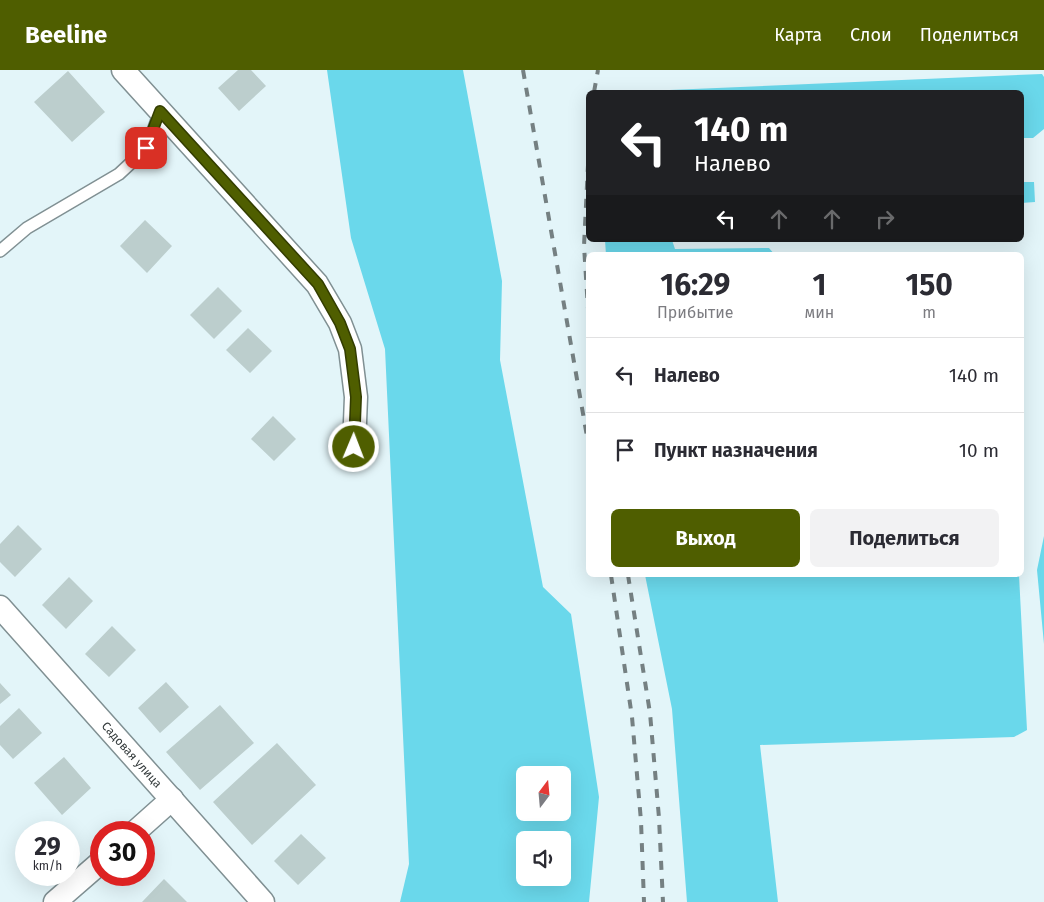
<!DOCTYPE html>
<html lang="ru">
<head>
<meta charset="utf-8">
<style>
  :root { --surface:#fff; --page:#f2f2f3; --text:#2b2b33; --muted:#7c7c81; --line:#e1e1e2; --accent:#4f5e00 }
  body { margin:0; font-family:"Fira Sans",sans-serif; background:var(--page); color:var(--text); height:100vh; display:flex; flex-direction:column; font-size:19px; white-space:nowrap }
  * { box-sizing:border-box; margin:0 }
  p { font-size:16px; color:var(--muted) }
  .icon { flex:none; width:28px; height:28px; fill:none; stroke:currentColor; stroke-width:2; stroke-linecap:round; stroke-linejoin:round }
  .map { position:relative; flex:1; overflow:hidden }
  .side { position:absolute; left:586px; top:182px; width:438px; height:325px; display:flex; flex-direction:column; background:var(--surface); border-radius:8px; box-shadow:0 5px 20px #0002 }
  .side>* { flex:none }
  .banner { position:absolute; left:586px; top:20px; width:438px; height:152px; border-radius:8px; box-shadow:0 5px 20px #0002; background:#202124; color:#fff; overflow:hidden }
  .needle { width:32px; rotate:16deg }
  .tools { position:absolute; left:516px; top:696px; display:grid; gap:10px }
  .tools a { display:grid; place-items:center; width:55px; height:55px; border-radius:8px; background:var(--surface); box-shadow:0 5px 20px #0002; font-size:25px }
  .speed { position:absolute; left:15px; top:751px; display:flex; gap:10px; font-size:25px; font-weight:700; text-align:center }
  .speed>* { display:grid; place-content:center; width:65px; height:65px; border-radius:50%; background:var(--surface); box-shadow:0 5px 20px #0002; line-height:1 }
  .speed small { font-size:12px; font-weight:400 }
  .speed .limit { border:8px solid #d22; background:#fff; color:#111 }
  .pin { position:absolute; display:grid; place-items:center; width:42px; height:42px; color:#fff; margin:-21px; border-radius:10px; box-shadow:0 2px 8px #0006 }
  .me { position:absolute; width:55px; margin:-28px; rotate:1deg; stroke-linejoin:round; filter:drop-shadow(0 0 4px #0008) }
  .turn { display:flex; align-items:center; gap:18px; height:105px; padding:0 25px; font-size:22px }
  .turn .icon { width:65px; height:65px; stroke-width:2.5 }
  .turn b { display:block; font-size:35px; line-height:42px }
  .lanes { display:flex; align-items:center; height:48px; padding:0 25px; background:#0003; justify-content:center; gap:25px; direction:ltr }
  .lanes .off { opacity:.35 }
  .eta { display:flex; justify-content:space-evenly; align-items:center; height:85px; text-align:center }
  .eta b { font-size:30px; font-weight:700; line-height:35px }
  .cta { display:flex; gap:10px; margin-top:auto; padding:10px 25px }
  .cta a { flex:1; height:58px; border-radius:8px; background:var(--accent); color:#fff; font-size:20px; font-weight:700; line-height:58px; text-align:center }
  .cta a+a { background:var(--page); color:var(--text) }
  ul { padding:0; list-style:none }
  li { display:flex; align-items:center; gap:15px; height:75px; padding:0 25px; border-top:1px solid var(--line) }
  li div { flex:1 }
  li b { display:block; font-size:19px }
  li em { font-style:normal }
  header { display:flex; align-items:center; gap:30px; box-sizing:border-box; height:70px; padding:0 25px; background:var(--accent); color:#fff }
  header strong { font-size:24px }
  nav { display:flex; gap:28px; margin-inline-start:auto; font-size:18px }
  .map>svg:first-child { display:block }
  .green { fill:#6ad8eb; fill-rule:evenodd }
  .building { fill:#bccecd }
  .lines { fill:none; stroke-linecap:round; stroke-linejoin:round }
  .lane-casing { stroke:#809093; stroke-width:14 }
  .street-casing { stroke:#809093; stroke-width:25 }
  .lane { stroke:#fff; stroke-width:11 }
  .street { stroke:#fff; stroke-width:22 }
  .rail { stroke:#758082; stroke-width:4; stroke-dasharray:9 9; stroke-linecap:butt }
  .route-casing { stroke:#333d00; stroke-width:12 }
  .route { stroke:#4f5e00; stroke-width:9 }
  .labels { text-anchor:middle; dominant-baseline:central; stroke-width:5; stroke-linejoin:round; paint-order:stroke }
  .street-label { font-size:12px; fill:#333a3b; stroke:#fff }
</style>
</head>
<body>
<header>
<strong>Beeline</strong>
<nav><a>Карта</a><a>Слои</a><a>Поделиться</a></nav>
</header>
<div class="map">
<svg width="1044" height="832" viewBox="0 0 1044 832">
  <rect width="100%" height="100%" fill="#e3f5f9"/>
  <path class="green" d="M 327,0 L 463,0 L 502,211 L 500,290 L 543,517 L 571,544 L 599,727 L 589,832 L 400,832 L 409,794 L 385,279 L 351,168 ZM 525,705 L 562,705 L 562,742 L 525,742 ZM 525,770 L 562,770 L 562,808 L 525,808 Z
    M 1042,4 L 1044,7 L 1044,59 L 1033,68 L 1021,68 L 1021,22 L 645,22 L 646,21 Z
    M 1021,112 L 1034,112 L 1035,132 L 1021,133 Z
    M 605,170 L 672,170 L 675,179 L 769,178 L 775,185 L 606,185 Z
    M 1044,466 L 1044,574 L 1037,500 Z
    M 645,505 L 1019,505 L 1027,660 L 1014,667 L 760,675 L 778,832 L 687,832 L 672,639 Z"/>
  <path class="building" d="M 238,0 L 251,0 L 266,16 L 239,41 L 218,18 Z
    M 68,1 L 105,42 L 72,72 L 34,32 Z
    M 145,150 L 172,176 L 147,203 L 120,176 Z
    M 218,217 L 242,241 L 214,269 L 190,245 Z
    M 248,258 L 272,281 L 250,303 L 226,280 Z
    M 273,346 L 296,369 L 274,391 L 251,369 Z
    M 18,455 L 42,479 L 15,507 L 0,492 L 0,474 Z
    M 69,507 L 93,531 L 66,559 L 42,535 Z
    M 112,556 L 136,580 L 109,607 L 85,584 Z
    M 166,612 L 189,637 L 160,663 L 138,638 Z
    M 0,613 L 11,625 L 0,634 Z
    M 220,635 L 254,673 L 200,720 L 166,682 Z
    M 19,638 L 42,663 L 13,689 L 0,675 L 0,656 Z
    M 277,673 L 316,715 L 252,775 L 213,732 Z
    M 64,687 L 91,718 L 62,745 L 34,713 Z
    M 301,764 L 326,788 L 298,815 L 274,791 Z
    M 164,809 L 187,832 L 142,832 Z"/>
  <g class="lines">
    <g class="lane-casing">
      <path id="lane" d="M 0,181 L 27,158 L 119,104 L 147,78 L 160,41"/>
    </g>
    <g class="street-casing">
      <g id="street">
        <path d="M 123,0 L 317,214 L 340,253 L 350,279 L 356,327 L 354,377"/>
        <path id="s1" d="M 0,537 L 263,832"/>
        <path d="M 135,762 L 172,729"/>
        <path d="M 55,832 L 101,792"/>
      </g>
    </g>
    <use href="#lane" class="lane"/>
    <use href="#street" class="street"/>
    <path class="rail" d="M 523,0 L 589,378
      M 594,22 L 598,0
      M 589,75 L 584,176 L 589,254
      M 611,505 L 632,647 L 641,751 L 644,832
      M 628,505 L 650,643 L 659,748 L 663,832"/>
  </g>
  <g class="lines">
    <g class="route-casing">
      <path id="route" d="M 146,78 L 160,41 L 318,214 L 340,253 L 350,279 L 356,327 L 354,377"/>
    </g>
    <use href="#route" class="route"/>
  </g>
  <g class="labels">
    <g class="street-label">
      <text stroke="none"><textPath href="#s1" startOffset="198">Садовая улица</textPath></text>
    </g>
  </g>
</svg>
<div class="tools">
<a><svg class="needle" viewBox="-14 -14 28 28"><path d="M0-13l5 13h-10z" fill="#e53935"/><path d="M0 13l5-13h-10z" fill="#7c7c81"/></svg></a>
<a><svg class="icon" aria-label="sound" viewBox="0 0 24 24"><path d="M4 9h4l5-4v14l-5-4H4zM17 9q2 3 0 6"/></svg></a>
</div>
<div class="speed"><div>29<small>km/h</small></div><div class="limit">30</div></div>
<div class="pin" style="left:146px;top:78px;background:#d93025"><svg class="icon" aria-label="arrive" viewBox="0 0 24 24"><path d="M6 21V4h12l-3 4 3 4H6"/></svg></div>
<svg class="me" style="left:354px;top:377px" viewBox="-20 -20 40 40"><circle r="17" fill="#4f5e00" stroke="#fff" stroke-width="3"/><path d="M0-11L8 9 0 5-8 9z" fill="#fff"/></svg>
<div class="banner">
<div class="turn"><svg class="icon" aria-label="left" viewBox="0 0 24 24"><path d="M17 20v-9H6M10 6l-5 5 5 5"/></svg><div><b>140 m</b>Налево</div></div>
<div class="lanes"><svg class="icon" aria-label="left" viewBox="0 0 24 24"><path d="M17 20v-9H6M10 6l-5 5 5 5"/></svg><svg class="icon off" aria-label="ahead" viewBox="0 0 24 24"><path d="M12 20V5M6 11l6-6 6 6"/></svg><svg class="icon off" aria-label="ahead" viewBox="0 0 24 24"><path d="M12 20V5M6 11l6-6 6 6"/></svg><svg class="icon off" aria-label="right" viewBox="0 0 24 24"><path d="M7 20v-9h11M14 6l5 5-5 5"/></svg></div>
</div>
<section class="side">
<div class="eta">
<div><b>16:29</b><p>Прибытие</p></div>
<div><b>1</b><p>мин</p></div>
<div><b>150</b><p>m</p></div>
</div>
<ul>
<li><svg class="icon" aria-label="left" viewBox="0 0 24 24"><path d="M17 20v-9H6M10 6l-5 5 5 5"/></svg><div><b>Налево</b></div><em>140 m</em></li>
<li><svg class="icon" aria-label="arrive" viewBox="0 0 24 24"><path d="M6 21V4h12l-3 4 3 4H6"/></svg><div><b>Пункт назначения</b></div><em>10 m</em></li>
</ul>
<div class="cta"><a>Выход</a><a>Поделиться</a></div>
</section>
</div>
</body>
</html>
